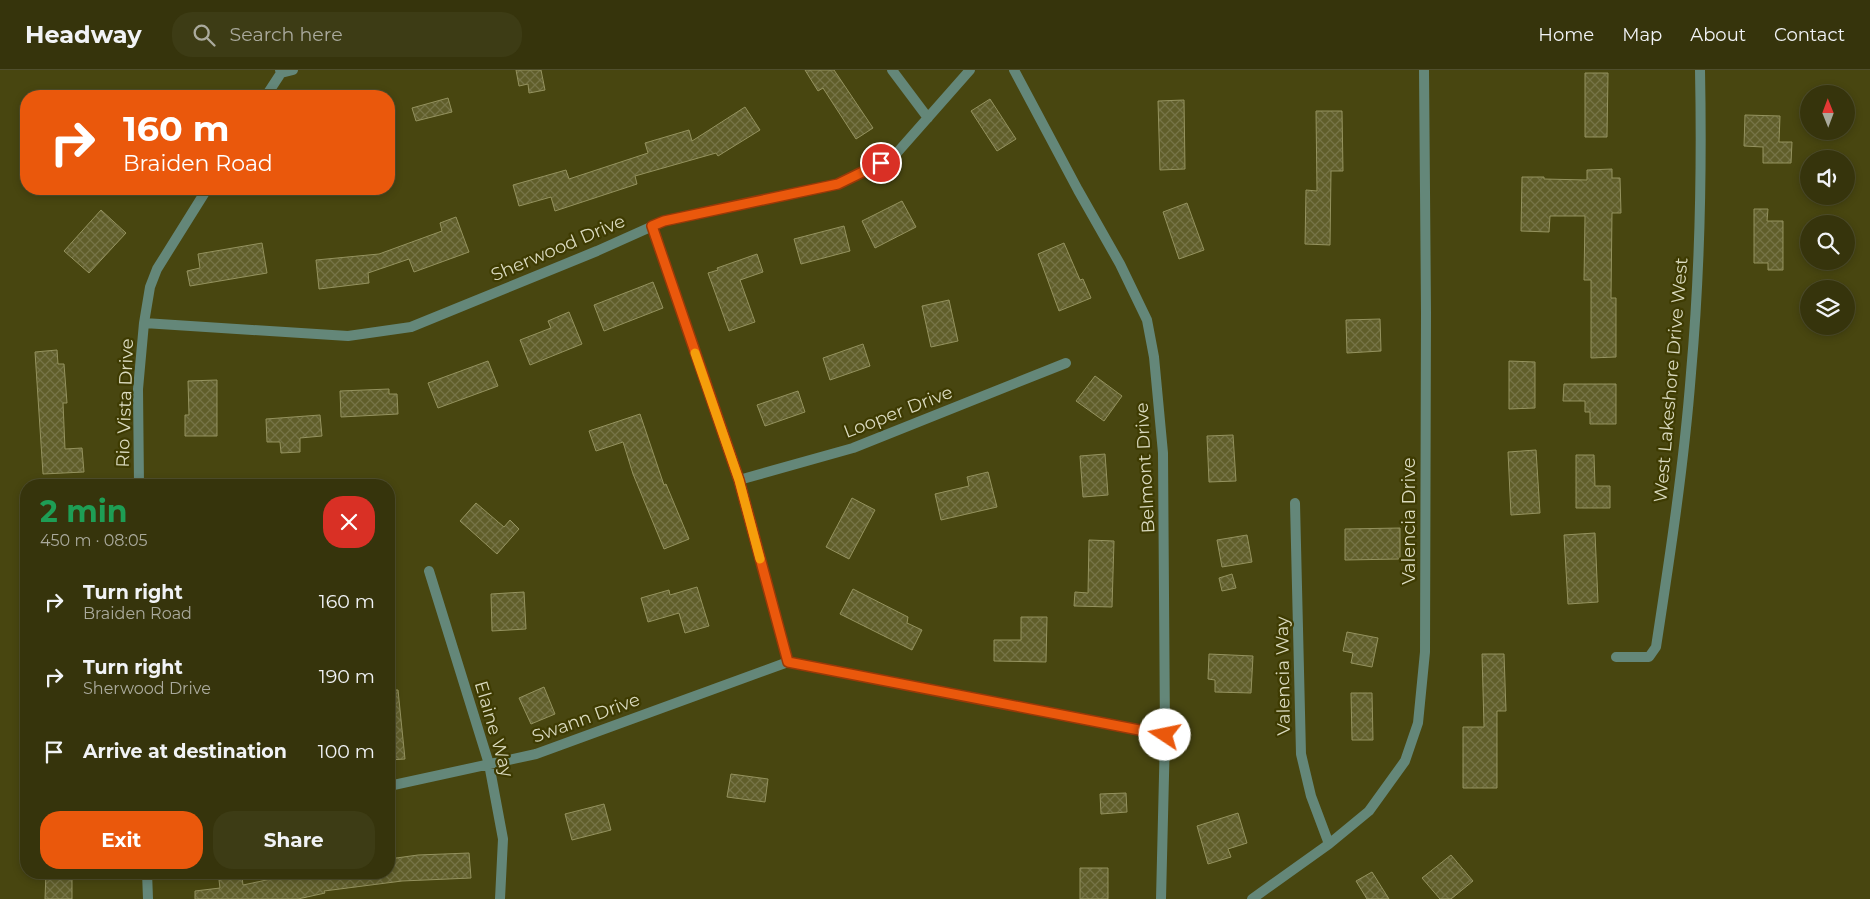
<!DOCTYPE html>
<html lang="en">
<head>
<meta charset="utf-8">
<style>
  :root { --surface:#36340c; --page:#3d3c15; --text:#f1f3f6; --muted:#aaaa9d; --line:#504f2d; --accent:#ea580c }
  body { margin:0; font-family:Montserrat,sans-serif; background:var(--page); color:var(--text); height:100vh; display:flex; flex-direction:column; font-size:19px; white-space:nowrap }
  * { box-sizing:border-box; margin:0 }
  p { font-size:16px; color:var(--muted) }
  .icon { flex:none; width:28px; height:28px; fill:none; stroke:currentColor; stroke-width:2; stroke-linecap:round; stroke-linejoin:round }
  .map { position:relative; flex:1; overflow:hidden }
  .panel { position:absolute; left:20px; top:409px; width:375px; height:400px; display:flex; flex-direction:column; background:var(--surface); border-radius:20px; box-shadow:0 2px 8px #0003,0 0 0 1px var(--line) }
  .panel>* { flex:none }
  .banner { position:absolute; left:20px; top:20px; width:375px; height:105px; border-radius:20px; box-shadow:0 2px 8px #0003,0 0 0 1px var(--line); background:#ea580c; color:#fff; overflow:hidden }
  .needle { width:32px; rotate:359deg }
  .fabs { position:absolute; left:1800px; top:15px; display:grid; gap:10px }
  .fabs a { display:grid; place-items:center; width:55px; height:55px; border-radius:50%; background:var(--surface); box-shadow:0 2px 8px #0003,0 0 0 1px var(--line); font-size:25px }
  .pin { position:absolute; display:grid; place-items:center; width:42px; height:42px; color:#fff; margin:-21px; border:2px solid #fff; border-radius:50%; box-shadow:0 1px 5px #0007 }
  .me { position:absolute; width:55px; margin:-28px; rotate:281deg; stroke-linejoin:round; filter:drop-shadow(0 0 4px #0008) }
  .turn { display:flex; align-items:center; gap:18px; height:105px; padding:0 20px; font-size:22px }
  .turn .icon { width:65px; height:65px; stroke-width:2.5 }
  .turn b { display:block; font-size:35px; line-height:42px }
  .round { display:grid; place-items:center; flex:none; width:52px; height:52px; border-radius:20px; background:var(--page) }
  .headline { display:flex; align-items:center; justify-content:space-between; height:85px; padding:0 20px }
  h1 { font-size:30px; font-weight:700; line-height:38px; color:#1e9e55 }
  .primary-button { display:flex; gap:10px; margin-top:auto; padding:10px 20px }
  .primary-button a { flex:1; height:58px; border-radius:20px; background:var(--accent); color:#fff; font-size:20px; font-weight:700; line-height:58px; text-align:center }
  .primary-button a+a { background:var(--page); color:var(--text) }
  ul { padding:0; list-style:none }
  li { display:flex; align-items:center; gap:15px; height:75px; padding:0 20px }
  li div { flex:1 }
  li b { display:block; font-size:19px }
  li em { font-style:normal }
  header { display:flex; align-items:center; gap:30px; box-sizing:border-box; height:70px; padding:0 25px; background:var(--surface); border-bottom:1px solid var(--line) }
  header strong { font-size:24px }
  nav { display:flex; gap:28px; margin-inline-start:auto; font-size:18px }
  .search { width:350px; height:45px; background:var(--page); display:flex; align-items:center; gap:12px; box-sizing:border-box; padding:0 18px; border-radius:20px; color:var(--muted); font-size:19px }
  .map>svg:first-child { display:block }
  .building { fill:url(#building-cross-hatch); stroke:#94925e }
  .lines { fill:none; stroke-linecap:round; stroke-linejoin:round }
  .street { stroke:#648779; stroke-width:10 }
  .route-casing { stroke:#983908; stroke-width:12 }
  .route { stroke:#ea580c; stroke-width:9 }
  .slow { stroke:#f59e0b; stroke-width:9 }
  .labels { text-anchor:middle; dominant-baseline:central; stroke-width:4.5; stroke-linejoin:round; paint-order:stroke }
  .street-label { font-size:18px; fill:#dadabf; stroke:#3e3b02 }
</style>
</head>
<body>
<header>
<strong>Headway</strong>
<div class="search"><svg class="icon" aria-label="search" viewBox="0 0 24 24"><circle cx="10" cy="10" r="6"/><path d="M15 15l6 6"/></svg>Search here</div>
<nav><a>Home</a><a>Map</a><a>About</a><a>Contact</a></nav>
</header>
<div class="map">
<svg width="1870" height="829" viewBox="0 0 1870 829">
  <defs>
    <pattern id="building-cross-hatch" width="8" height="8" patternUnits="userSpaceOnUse" patternTransform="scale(1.25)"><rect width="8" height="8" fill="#605e2a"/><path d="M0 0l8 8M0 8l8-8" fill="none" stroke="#767447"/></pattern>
  </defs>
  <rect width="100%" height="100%" fill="#484610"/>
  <path class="building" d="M 516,0 L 541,0 L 545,20 L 529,23 L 528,14 L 519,16 Z
    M 805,0 L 834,0 L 873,58 L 856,69 L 823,18 L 818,21 Z
    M 1585,3 L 1608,3 L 1607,67 L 1585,67 Z
    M 448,28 L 452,42 L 416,51 L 412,38 Z
    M 990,29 L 1016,69 L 997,81 L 971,41 Z
    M 1184,30 L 1185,99 L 1160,100 L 1158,31 Z
    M 745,37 L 760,60 L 718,86 L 716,83 L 635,106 L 637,114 L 555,141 L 551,127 L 519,136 L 513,115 L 566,100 L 569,109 L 648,83 L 645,73 L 689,60 L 692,71 Z
    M 1316,41 L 1342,41 L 1343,101 L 1331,101 L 1330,175 L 1305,174 L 1306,120 L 1317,121 Z
    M 1745,45 L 1780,46 L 1779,72 L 1792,72 L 1791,93 L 1763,93 L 1763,77 L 1744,76 Z
    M 1612,99 L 1612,108 L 1620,108 L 1621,143 L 1612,143 L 1611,228 L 1616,228 L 1616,287 L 1591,288 L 1591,210 L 1584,210 L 1585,146 L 1550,146 L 1549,162 L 1521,161 L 1522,107 L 1544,107 L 1544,109 L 1587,110 L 1587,100 Z
    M 902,131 L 916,157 L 875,178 L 862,151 Z
    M 1187,133 L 1204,180 L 1179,189 L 1163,142 Z
    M 1754,139 L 1768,139 L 1767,151 L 1783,151 L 1783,200 L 1768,200 L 1768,193 L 1754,193 Z
    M 101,140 L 126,163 L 89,203 L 64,181 Z
    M 456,147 L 469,182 L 414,202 L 409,189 L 368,203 L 369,213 L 319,219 L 316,190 L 379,184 L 442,161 L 440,153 Z
    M 844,156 L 850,181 L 801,194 L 794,169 Z
    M 262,173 L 267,203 L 190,216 L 187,201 L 200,198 L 198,184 Z
    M 1064,173 L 1080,210 L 1083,209 L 1091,228 L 1059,241 L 1038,184 Z
    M 757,184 L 763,202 L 740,210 L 755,252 L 729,261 L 708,203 L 718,200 L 717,198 Z
    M 653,212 L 663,238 L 604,261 L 594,235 Z
    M 949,230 L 958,271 L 931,277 L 922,236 Z
    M 569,242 L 582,274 L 530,295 L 520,270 L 551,258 L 548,251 Z
    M 1380,249 L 1381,281 L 1347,283 L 1346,250 Z
    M 863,274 L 870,296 L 830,310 L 823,288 Z
    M 57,280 L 58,294 L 64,294 L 67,333 L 63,333 L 65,379 L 82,378 L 84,402 L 43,404 L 35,282 Z
    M 488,291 L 498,316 L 438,338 L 428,313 Z
    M 1509,291 L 1535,292 L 1535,338 L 1509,339 Z
    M 1095,306 L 1122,326 L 1104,351 L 1076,331 Z
    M 217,310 L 217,366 L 185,366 L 185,345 L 189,345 L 188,311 Z
    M 1564,314 L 1616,314 L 1616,354 L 1590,354 L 1590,342 L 1585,342 L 1585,331 L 1563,331 Z
    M 389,319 L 389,324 L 397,324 L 398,344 L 341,347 L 340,321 Z
    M 798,321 L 805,342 L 765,356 L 757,335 Z
    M 640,344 L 664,415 L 666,414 L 689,469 L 664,479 L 633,404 L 623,372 L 596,381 L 589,361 Z
    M 320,345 L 322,366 L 300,368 L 300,382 L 281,383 L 280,372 L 267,372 L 266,349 Z
    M 1233,365 L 1236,411 L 1209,412 L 1207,366 Z
    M 1536,380 L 1540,443 L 1511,445 L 1508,382 Z
    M 1105,384 L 1108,425 L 1083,427 L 1080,386 Z
    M 1576,385 L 1594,385 L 1595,416 L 1610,416 L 1610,438 L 1576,438 Z
    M 988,402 L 997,437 L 941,450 L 935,424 L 969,416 L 967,407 Z
    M 852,428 L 875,440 L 849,489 L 826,477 Z
    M 476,433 L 504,457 L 510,450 L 519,459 L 497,484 L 460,451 Z
    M 1400,458 L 1400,489 L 1345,490 L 1345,459 Z
    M 1595,463 L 1598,532 L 1568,534 L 1564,465 Z
    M 1247,465 L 1252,492 L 1222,497 L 1217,470 Z
    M 1089,470 L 1114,471 L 1112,537 L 1074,536 L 1075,522 L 1088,523 Z
    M 1232,504 L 1236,518 L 1222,521 L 1219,508 Z
    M 697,517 L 709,556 L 685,563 L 679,543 L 648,552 L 641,528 L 669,520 L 670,525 Z
    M 853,519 L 908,547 L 907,553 L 922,560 L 912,580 L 840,544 Z
    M 524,522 L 526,559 L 492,561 L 491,524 Z
    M 1021,547 L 1047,547 L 1046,592 L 994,591 L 994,570 L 1021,570 Z
    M 1347,562 L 1378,568 L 1372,597 L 1351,593 L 1353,583 L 1343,581 Z
    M 1209,584 L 1253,586 L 1251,623 L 1215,622 L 1215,610 L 1208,609 Z
    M 1482,584 L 1504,584 L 1506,641 L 1497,641 L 1497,718 L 1463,718 L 1463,657 L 1484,657 Z
    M 544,617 L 555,644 L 531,654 L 519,628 Z
    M 389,620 L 398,620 L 405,689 L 389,690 Z
    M 1351,623 L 1372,623 L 1373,670 L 1352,670 Z
    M 731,704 L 768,709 L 765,732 L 727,727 Z
    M 1126,723 L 1127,742 L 1101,744 L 1100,724 Z
    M 604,734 L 611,760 L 572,770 L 565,744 Z
    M 1238,743 L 1247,773 L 1228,779 L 1231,787 L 1208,794 L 1197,756 Z
    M 469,783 L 471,808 L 402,811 L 324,821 L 325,823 L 298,829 L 195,829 L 195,821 L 220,818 L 219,810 L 242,807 L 243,815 L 304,802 L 389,802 L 389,789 L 418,785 Z
    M 1451,785 L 1473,811 L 1451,829 L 1440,829 L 1422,808 Z
    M 1080,798 L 1108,798 L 1108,829 L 1080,829 Z
    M 46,802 L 72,802 L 72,829 L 45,829 Z
    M 1372,802 L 1389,829 L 1367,829 L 1356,811 Z"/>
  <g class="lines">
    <path class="street" d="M 892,0 L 928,48
      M 1014,0 L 1078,120 L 1120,194 L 1147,250 L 1154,287 L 1163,383 L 1165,665 L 1161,829
      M 281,3 L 293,0
      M 266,26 L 281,3 L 280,0
      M 652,156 L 739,410 L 788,592 L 1165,665
      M 144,253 L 348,266 L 411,257 L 597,181 L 664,151 L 838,114 L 895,85 L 970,0
      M 739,410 L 853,378 L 1066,293
      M 139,415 L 138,319 L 144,253 L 150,217 L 157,199 L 207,119
      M 1295,433 L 1301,684 L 1311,726 L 1329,774
      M 429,501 L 489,694 L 503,769 L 500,829
      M 1616,587 L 1649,587 L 1656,577 C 1670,486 1684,394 1691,303 C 1700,202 1702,101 1700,0
      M 389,716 L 536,684 L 788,592
      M 147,802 L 148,829
      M 1252,829 L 1329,774 L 1369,741 L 1405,691 L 1418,653 L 1425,582 L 1426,242 L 1424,0"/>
  </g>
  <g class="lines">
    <g class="route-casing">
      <path id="route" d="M 881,93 L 838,114 L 664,151 L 652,156 L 739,410 L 788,592 L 1165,665"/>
    </g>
    <use href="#route" class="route"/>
    <path class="slow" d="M 695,283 L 739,410 L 760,489"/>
  </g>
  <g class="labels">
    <g class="street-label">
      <text transform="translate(558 178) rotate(-23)">Sherwood Drive</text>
      <text transform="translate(1671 310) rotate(-85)">West Lakeshore Drive West</text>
      <text transform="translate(125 333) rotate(-88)">Rio Vista Drive</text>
      <text transform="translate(898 342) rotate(-21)">Looper Drive</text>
      <text transform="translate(1145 398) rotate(-93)">Belmont Drive</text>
      <text transform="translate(1409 451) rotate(-90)">Valencia Drive</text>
      <text transform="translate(1283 606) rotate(-91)">Valencia Way</text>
      <text transform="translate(586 648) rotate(-20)">Swann Drive</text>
      <text transform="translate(494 659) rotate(74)">Elaine Way</text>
    </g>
  </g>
</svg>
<div class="fabs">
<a><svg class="needle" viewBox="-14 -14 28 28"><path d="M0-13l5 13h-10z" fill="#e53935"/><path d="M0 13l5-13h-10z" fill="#aaaa9d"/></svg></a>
<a><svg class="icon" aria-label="sound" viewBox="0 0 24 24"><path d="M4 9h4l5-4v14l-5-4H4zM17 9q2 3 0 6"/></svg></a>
<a><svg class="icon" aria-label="search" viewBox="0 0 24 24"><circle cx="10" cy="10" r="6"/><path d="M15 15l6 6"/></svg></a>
<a><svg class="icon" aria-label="layers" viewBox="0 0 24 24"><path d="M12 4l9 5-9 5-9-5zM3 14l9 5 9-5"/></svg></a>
</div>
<div class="pin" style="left:881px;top:93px;background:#d93025"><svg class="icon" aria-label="arrive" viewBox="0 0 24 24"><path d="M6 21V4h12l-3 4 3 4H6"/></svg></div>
<svg class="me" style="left:1165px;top:665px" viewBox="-20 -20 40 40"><circle r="19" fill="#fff"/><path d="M0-13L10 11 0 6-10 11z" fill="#ea580c"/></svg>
<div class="banner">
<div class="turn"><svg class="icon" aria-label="right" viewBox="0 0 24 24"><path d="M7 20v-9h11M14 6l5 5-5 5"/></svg><div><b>160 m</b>Braiden Road</div></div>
</div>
<section class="panel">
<div class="headline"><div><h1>2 min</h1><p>450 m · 08:05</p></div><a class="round" style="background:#d93025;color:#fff"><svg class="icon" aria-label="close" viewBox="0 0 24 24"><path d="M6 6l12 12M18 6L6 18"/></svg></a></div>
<ul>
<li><svg class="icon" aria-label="right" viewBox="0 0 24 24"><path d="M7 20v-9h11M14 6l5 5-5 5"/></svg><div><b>Turn right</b><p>Braiden Road</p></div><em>160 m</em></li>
<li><svg class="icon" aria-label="right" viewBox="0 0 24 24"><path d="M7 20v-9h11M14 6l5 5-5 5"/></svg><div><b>Turn right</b><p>Sherwood Drive</p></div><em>190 m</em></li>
<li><svg class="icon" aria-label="arrive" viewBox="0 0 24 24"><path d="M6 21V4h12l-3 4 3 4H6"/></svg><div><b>Arrive at destination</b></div><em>100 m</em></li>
</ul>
<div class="primary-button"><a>Exit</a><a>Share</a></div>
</section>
</div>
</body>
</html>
